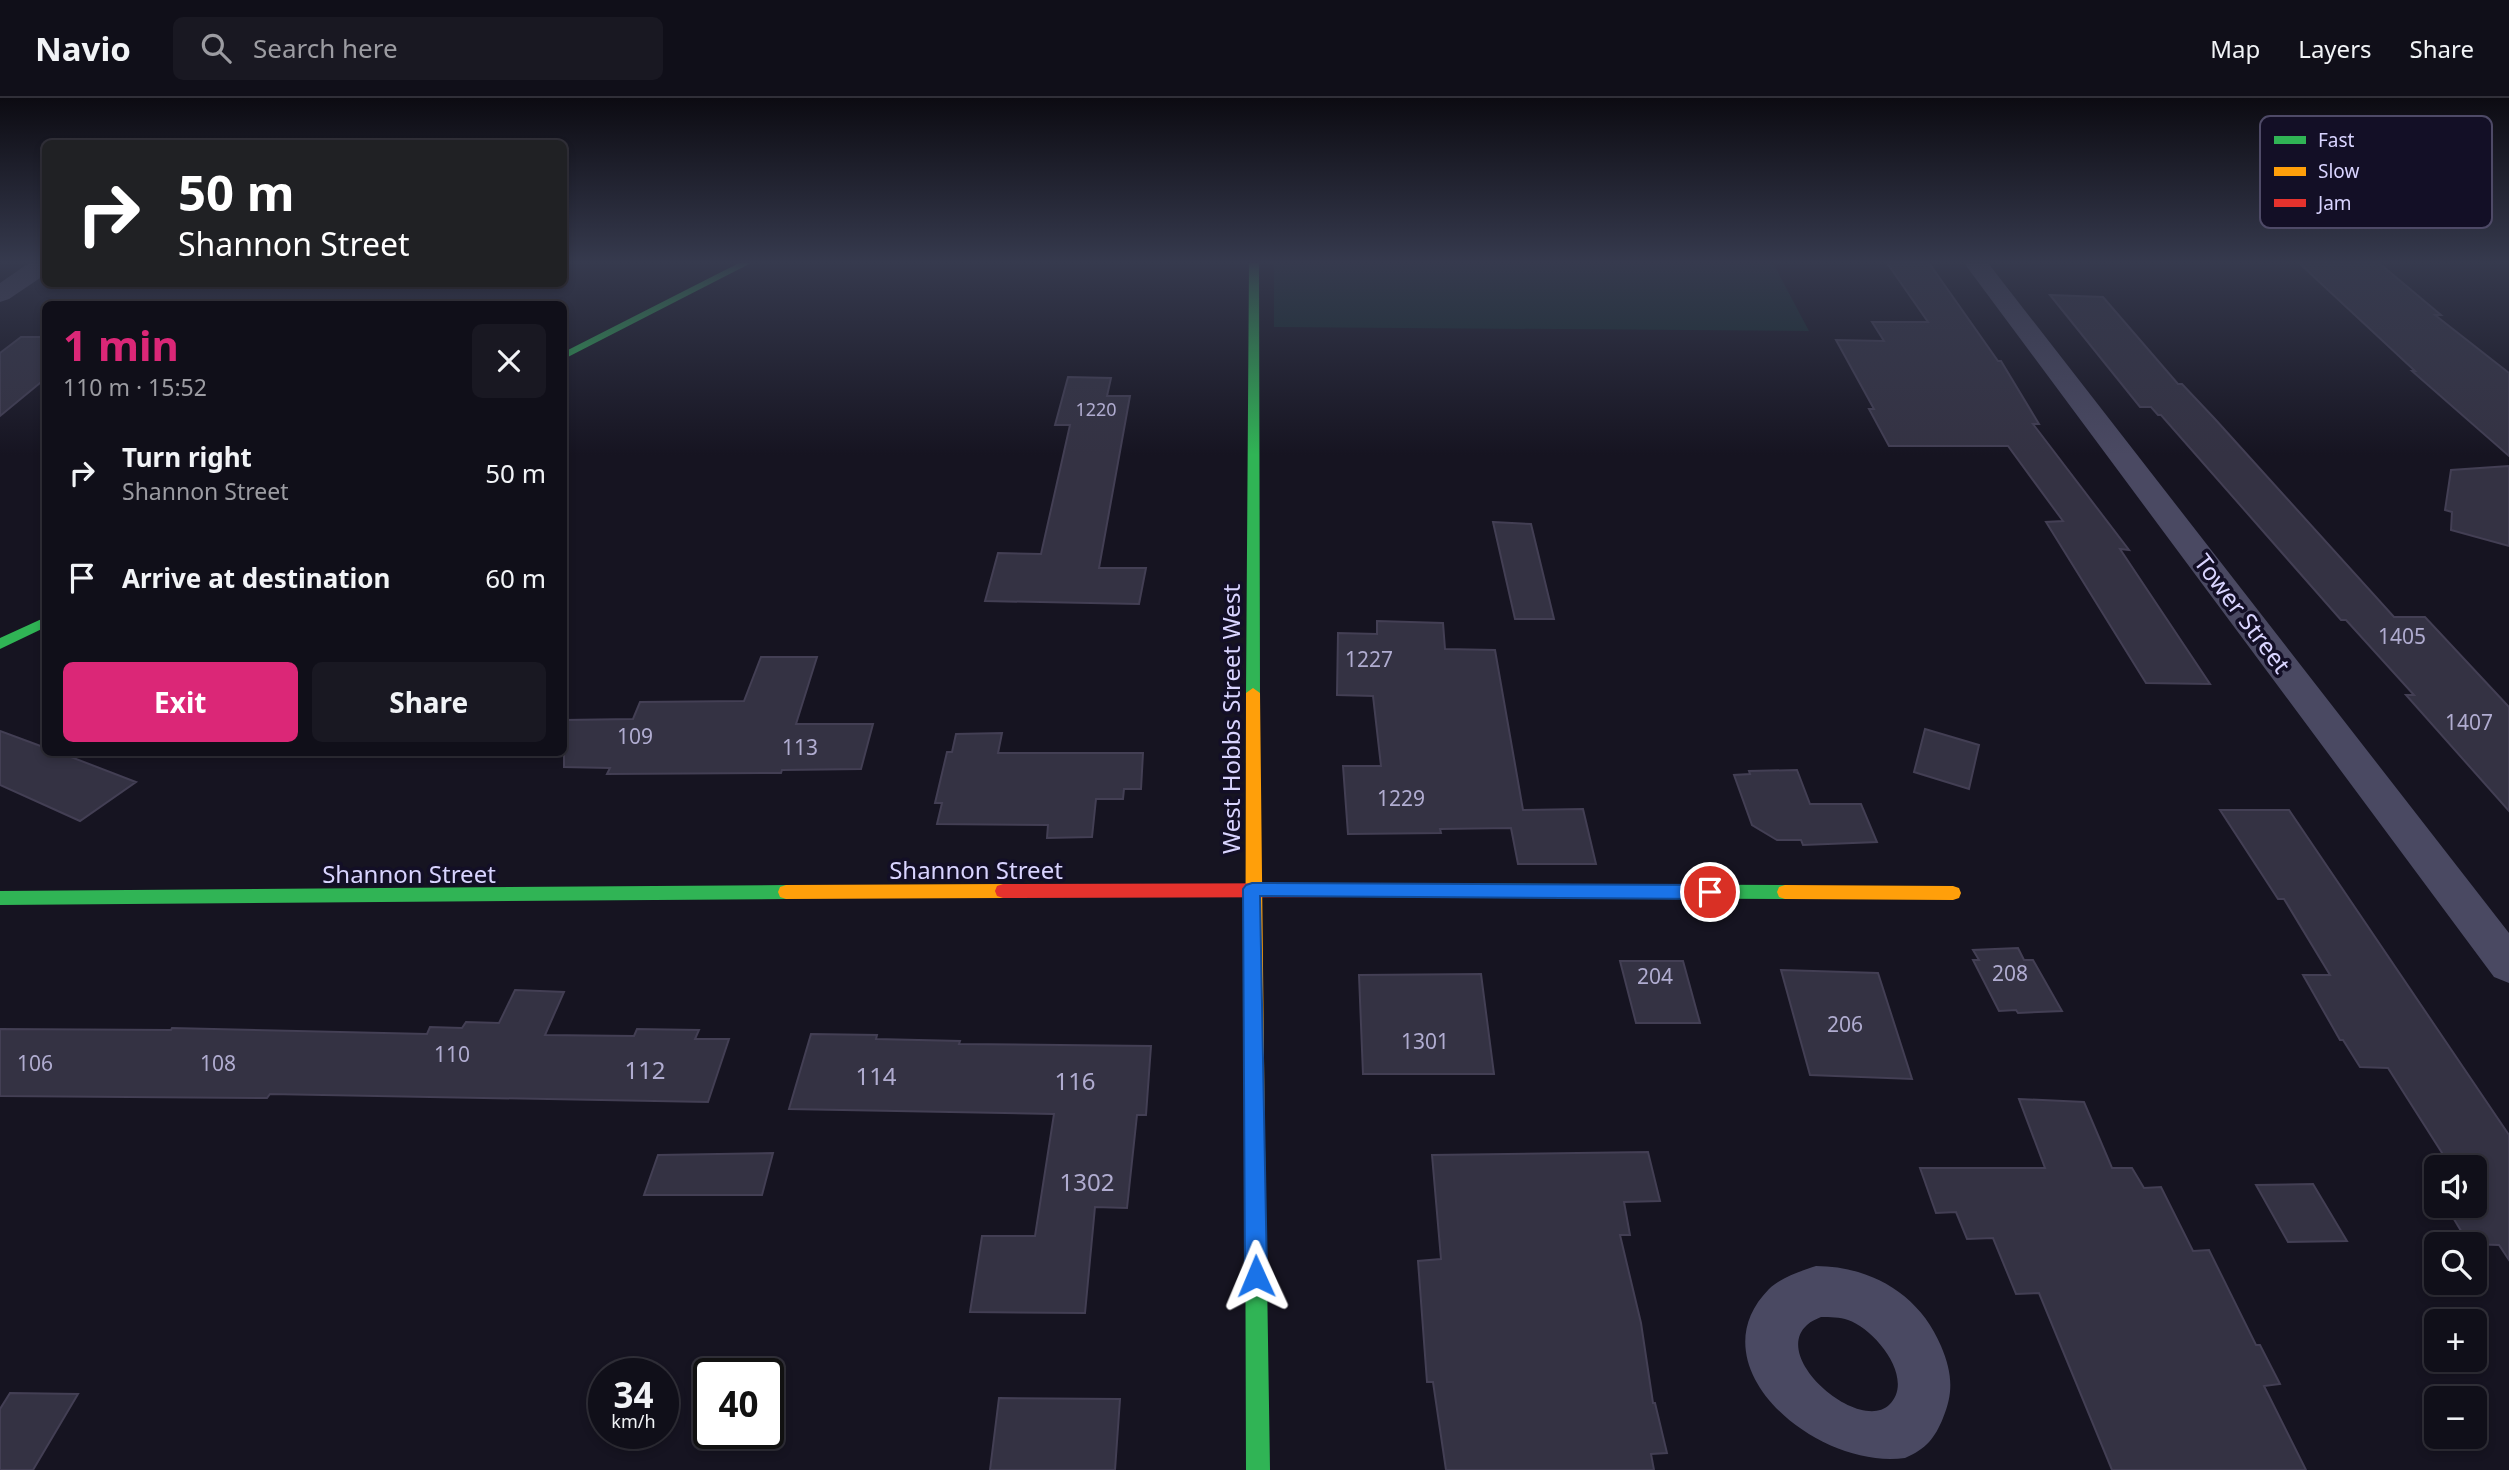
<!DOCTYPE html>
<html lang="en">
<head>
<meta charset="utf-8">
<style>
  :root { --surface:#100f19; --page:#191822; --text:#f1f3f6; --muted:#9c9ca2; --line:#302f38; --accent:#db2777 }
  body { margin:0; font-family:"Noto Sans",sans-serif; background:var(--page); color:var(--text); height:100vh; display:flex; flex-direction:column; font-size:26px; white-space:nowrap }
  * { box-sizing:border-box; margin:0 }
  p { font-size:23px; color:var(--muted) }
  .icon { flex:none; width:38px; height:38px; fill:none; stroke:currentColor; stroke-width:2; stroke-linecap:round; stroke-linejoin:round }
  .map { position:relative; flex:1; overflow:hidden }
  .sheet { position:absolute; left:42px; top:203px; width:525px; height:455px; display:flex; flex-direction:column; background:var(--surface); border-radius:10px; box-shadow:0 4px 10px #0003,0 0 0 2px var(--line) }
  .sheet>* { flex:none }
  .guide { position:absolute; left:42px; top:42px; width:525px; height:147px; border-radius:10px; box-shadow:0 4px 10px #0003,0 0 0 2px var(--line); background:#202124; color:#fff; overflow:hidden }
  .fabs { position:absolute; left:2424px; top:1057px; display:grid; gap:14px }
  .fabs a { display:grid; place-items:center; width:63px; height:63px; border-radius:10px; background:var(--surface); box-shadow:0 4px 10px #0003,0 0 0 2px var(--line); font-size:35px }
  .speed { position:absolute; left:588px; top:1260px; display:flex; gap:14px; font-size:35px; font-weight:700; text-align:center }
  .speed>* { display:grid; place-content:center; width:91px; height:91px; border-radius:50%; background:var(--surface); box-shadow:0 4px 10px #0003,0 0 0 2px var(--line); line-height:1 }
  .speed small { font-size:18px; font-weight:400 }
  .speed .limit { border:4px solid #111; border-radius:10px; background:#fff; color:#111 }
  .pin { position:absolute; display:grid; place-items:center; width:60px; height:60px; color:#fff; margin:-30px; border:4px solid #fff; border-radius:50%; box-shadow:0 2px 7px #0007 }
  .me { position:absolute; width:77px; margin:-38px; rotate:359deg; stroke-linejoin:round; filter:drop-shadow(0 0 5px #0008) }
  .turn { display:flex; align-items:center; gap:24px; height:147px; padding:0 21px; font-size:32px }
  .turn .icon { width:91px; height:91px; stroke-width:2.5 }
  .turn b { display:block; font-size:49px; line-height:60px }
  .round { display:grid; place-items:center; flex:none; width:74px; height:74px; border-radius:10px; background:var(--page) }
  .summary { display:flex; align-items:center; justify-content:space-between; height:119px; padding:0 21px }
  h1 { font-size:42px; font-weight:700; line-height:52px; color:var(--accent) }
  .button { display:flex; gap:14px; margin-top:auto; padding:14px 21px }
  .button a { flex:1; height:80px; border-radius:10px; background:var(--accent); color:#fff; font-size:28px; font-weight:700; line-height:80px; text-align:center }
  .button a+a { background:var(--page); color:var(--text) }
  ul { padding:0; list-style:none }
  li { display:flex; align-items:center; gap:21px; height:105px; padding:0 21px }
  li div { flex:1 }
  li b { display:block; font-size:26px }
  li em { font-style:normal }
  header { display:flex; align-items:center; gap:42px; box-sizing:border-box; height:98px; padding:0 35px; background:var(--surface); border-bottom:2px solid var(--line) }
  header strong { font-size:33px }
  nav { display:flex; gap:38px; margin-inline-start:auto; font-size:24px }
  .search { width:490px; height:63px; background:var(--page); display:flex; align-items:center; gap:18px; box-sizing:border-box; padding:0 24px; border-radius:10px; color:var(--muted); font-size:26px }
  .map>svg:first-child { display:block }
  .green { fill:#132c2d }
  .building { fill:#343243; stroke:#433f54; stroke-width:2 }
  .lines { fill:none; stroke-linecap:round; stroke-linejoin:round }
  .street { fill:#4a4962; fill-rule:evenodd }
  .fast { fill:#30b455; fill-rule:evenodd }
  .slow { fill:#ff9f0a; fill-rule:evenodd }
  .jam { fill:#e5322d; fill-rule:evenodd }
  .route { fill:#1a73e8; stroke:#114b97; stroke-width:2 }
  .labels { text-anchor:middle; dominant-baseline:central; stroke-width:7; stroke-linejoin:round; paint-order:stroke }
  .far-number-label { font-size:18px; fill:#b0acd0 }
  .number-label { font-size:21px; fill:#b0acd0 }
  .street-label { font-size:24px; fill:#d9d4ff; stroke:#130f26 }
  .near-number-label { font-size:24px; fill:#b0acd0 }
  .key { fill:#130f26; stroke:#4e4a67; stroke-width:2 }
  .key-label { font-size:19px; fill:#d9d4ff }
</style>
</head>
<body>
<header>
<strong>Navio</strong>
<div class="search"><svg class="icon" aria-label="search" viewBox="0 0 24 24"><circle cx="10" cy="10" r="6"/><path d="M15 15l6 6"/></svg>Search here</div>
<nav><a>Map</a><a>Layers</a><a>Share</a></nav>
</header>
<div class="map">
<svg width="2509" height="1372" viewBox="0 0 2509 1372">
  <rect width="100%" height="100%" fill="#161421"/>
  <path class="green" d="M 1274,165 L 1773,165 L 1809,233 L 1274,229 Z"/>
  <path class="building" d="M 1887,165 L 1929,165 L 1998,263 L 2001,263 L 2039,326 L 2033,326 L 2129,452 L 2120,451 L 2210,586 L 2146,585 L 2046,424 L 2063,423 L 2008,348 L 1889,348 L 1869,311 L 1874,311 L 1836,242 L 1884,243 L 1872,224 L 1928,224 Z
    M 2299,165 L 2379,165 L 2441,217 L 2435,217 L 2509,275 L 2509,358 L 2412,273 L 2415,273 Z
    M 2050,197 L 2103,199 L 2178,286 L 2182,286 L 2215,321 L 2394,519 L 2425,519 L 2509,609 L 2509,713 L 2406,597 L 2414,597 L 2346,522 L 2341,522 L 2161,317 L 2158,317 L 2151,309 L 2140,309 Z
    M 21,239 L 46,239 L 46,280 L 0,318 L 0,255 Z
    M 1068,279 L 1111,280 L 1107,298 L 1130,298 L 1099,470 L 1146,470 L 1139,506 L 985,503 L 998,455 L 1041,456 L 1070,327 L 1055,327 Z
    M 2509,368 L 2509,448 L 2451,432 L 2452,414 L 2445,412 L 2451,372 Z
    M 1493,424 L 1531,426 L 1554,521 L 1515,521 Z
    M 1377,523 L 1443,525 L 1445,551 L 1495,552 L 1523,712 L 1583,711 L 1596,766 L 1518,766 L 1511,730 L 1440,731 L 1441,735 L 1348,736 L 1343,668 L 1381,668 L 1373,598 L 1337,597 L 1338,535 L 1377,536 Z
    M 761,559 L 817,559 L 796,626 L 873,626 L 861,671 L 782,672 L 781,675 L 607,676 L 610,670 L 564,669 L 564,622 L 633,621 L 640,604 L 744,603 Z
    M 1925,631 L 1979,647 L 1969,691 L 1914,674 Z
    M 0,633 L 46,650 L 46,654 L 58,654 L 136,684 L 80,723 L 0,687 Z
    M 1002,635 L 998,655 L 1143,655 L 1141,691 L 1124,691 L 1123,701 L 1096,701 L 1092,739 L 1047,740 L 1048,727 L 937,726 L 942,705 L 935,705 L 947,654 L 952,654 L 956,636 Z
    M 1797,672 L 1810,706 L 1861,706 L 1877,744 L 1803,747 L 1801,742 L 1777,742 L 1752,727 L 1734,677 L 1750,676 L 1749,673 Z
    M 2220,712 L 2289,712 L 2509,1037 L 2509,1162 L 2499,1147 L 2469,1146 L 2446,1108 L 2475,1108 L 2474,1069 L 2451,1069 L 2388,970 L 2360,969 L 2343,942 L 2340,942 L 2303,877 L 2330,877 L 2284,801 L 2278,801 Z
    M 2018,850 L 2024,862 L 2033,862 L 2062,913 L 2018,915 L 2016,912 L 1999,913 L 1973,862 L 1979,862 L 1973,852 Z
    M 1620,863 L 1683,863 L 1700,925 L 1636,925 Z
    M 1781,872 L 1878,875 L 1912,981 L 1810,977 Z
    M 1481,876 L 1494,976 L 1363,976 L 1359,877 Z
    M 515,892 L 564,894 L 545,937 L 634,938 L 637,931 L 699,932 L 695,941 L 729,941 L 708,1004 L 270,996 L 267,1000 L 0,998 L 0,931 L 171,932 L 172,930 L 427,936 L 430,929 L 462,930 L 466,924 L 499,925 Z
    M 811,936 L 877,937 L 876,941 L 960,943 L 959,946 L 1151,948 L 1146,1017 L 1137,1017 L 1127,1110 L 1095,1109 L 1085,1215 L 970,1214 L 982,1138 L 1035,1138 L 1054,1016 L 789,1011 Z
    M 2019,1001 L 2084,1004 L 2112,1070 L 2132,1070 L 2144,1090 L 2161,1089 L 2193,1153 L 2209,1152 L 2256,1247 L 2260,1247 L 2280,1286 L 2264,1288 L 2306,1372 L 2112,1372 L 2039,1195 L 2016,1196 L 1993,1140 L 1967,1141 L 1956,1114 L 1936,1115 L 1920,1070 L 2045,1070 Z
    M 1648,1054 L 1660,1103 L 1624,1104 L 1630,1137 L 1620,1137 L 1641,1225 L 1653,1305 L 1655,1305 L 1667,1355 L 1651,1356 L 1654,1372 L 1446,1372 L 1433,1284 L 1427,1284 L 1418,1163 L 1441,1161 L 1432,1057 Z
    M 773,1055 L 762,1097 L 644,1097 L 658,1057 Z
    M 2313,1086 L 2347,1143 L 2288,1144 L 2256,1087 Z
    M 10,1295 L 78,1296 L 33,1372 L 0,1372 L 0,1311 Z
    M 999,1300 L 1120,1301 L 1115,1372 L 990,1372 Z"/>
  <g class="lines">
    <path class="street" d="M 29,165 L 46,165 L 46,176 L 9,201 L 0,204 L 0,185 Z
      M 1964,165 L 1988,165 L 2509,835 L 2509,885 L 2494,879 Z
      M 1816,1168 C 1871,1168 1920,1197 1941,1248 C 1952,1274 1954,1294 1943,1320 C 1935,1340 1926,1351 1905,1360 C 1816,1372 1693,1268 1769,1191 C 1780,1180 1801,1173 1816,1168 ZM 1821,1219 C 1830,1219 1840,1219 1848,1222 C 1875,1231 1916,1281 1889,1307 C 1859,1335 1770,1260 1807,1227 C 1811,1223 1817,1221 1821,1219 Z"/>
    <path class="fast" d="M 739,165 L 751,165 L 564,261 L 564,254 Z
      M 1249,165 L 1259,165 L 1260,595 L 1253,600 L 1246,595 Z
      M 46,519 L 46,529 L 0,551 L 0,540 Z
      M 1358,785 L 1785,787 L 1791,789 L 1793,794 L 1791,799 L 1785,801 L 1358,799 L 1352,797 L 1350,792 L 1352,787 Z
      M 786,787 L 792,789 L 794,794 L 792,799 L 786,801 L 0,807 L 0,793 Z
      M 1255,1040 L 1262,1043 L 1265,1049 L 1270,1372 L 1246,1372 L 1245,1049 L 1248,1043 Z"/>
    <path class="slow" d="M 1253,590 L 1260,595 L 1265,1049 L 1262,1055 L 1255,1058 L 1248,1055 L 1245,1049 L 1246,595 Z
      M 1003,786 L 1009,788 L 1011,793 L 1009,798 L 1003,800 L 786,801 L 780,799 L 778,794 L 780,789 L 786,787 Z
      M 1785,787 L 1953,788 L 1959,790 L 1961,795 L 1959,800 L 1953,802 L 1785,801 L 1779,799 L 1777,794 L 1779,789 Z"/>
    <path class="jam" d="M 1358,785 L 1364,787 L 1366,792 L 1364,797 L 1358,799 L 1003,800 L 997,798 L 995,793 L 997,788 L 1003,786 Z"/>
  </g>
  <linearGradient id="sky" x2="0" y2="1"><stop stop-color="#0c0b12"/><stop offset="0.46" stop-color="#363a4e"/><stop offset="1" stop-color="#363a4e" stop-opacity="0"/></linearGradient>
  <rect width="2509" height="357" fill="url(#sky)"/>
  <path class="route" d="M 1252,785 L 1710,787 L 1716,789 L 1719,794 L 1716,799 L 1710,801 L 1260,798 L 1267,1178 L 1264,1186 L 1256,1189 L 1248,1186 L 1245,1178 L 1243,791 L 1246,787 Z"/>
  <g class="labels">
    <g class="far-number-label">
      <text x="1096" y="311">1220</text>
    </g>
    <g class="number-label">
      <text x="2402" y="538">1405</text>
      <text x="1369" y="561">1227</text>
      <text x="2469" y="624">1407</text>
      <text x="635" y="638">109</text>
      <text x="800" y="649">113</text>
      <text x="1401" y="700">1229</text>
      <text x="2010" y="875">208</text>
      <text x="1655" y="878">204</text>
      <text x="1845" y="926">206</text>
      <text x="1425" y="943">1301</text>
      <text x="452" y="956">110</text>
      <text x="35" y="965">106</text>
      <text x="218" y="965">108</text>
    </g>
    <g class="street-label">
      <text transform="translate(2243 515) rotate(53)">Tower Street</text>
      <text transform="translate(1230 621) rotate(-90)">West Hobbs Street West</text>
      <text x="976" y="771">Shannon Street</text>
      <text x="409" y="775">Shannon Street</text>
    </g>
    <g class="near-number-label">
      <text x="645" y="971">112</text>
      <text x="876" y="977">114</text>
      <text x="1075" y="982">116</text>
      <text x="1087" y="1083">1302</text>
    </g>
  </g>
  <rect x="2260" y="18" width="232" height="112" rx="10" class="key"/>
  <rect x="2274" y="38" width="32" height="8" fill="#30b455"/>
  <rect x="2274" y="69" width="32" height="9" fill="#ff9f0a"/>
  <rect x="2274" y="101" width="32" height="8" fill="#e5322d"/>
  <g class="key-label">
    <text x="2318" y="49">Fast</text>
    <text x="2318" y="80">Slow</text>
    <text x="2318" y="112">Jam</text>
  </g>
</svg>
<div class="fabs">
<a><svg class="icon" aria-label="sound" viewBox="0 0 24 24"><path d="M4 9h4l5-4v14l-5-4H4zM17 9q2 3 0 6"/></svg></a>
<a><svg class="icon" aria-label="search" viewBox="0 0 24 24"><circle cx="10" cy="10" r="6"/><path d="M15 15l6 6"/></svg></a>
<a>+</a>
<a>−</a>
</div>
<div class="speed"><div>34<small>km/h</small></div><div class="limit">40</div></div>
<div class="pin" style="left:1710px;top:794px;background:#d93025"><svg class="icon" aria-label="arrive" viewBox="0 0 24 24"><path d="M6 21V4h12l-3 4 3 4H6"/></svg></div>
<svg class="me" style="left:1256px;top:1178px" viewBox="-20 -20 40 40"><path d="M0-17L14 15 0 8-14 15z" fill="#1a73e8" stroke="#fff" stroke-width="4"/></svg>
<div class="guide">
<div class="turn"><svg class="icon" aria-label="right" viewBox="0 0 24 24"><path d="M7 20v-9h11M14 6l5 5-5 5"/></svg><div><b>50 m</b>Shannon Street</div></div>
</div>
<section class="sheet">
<div class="summary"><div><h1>1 min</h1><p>110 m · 15:52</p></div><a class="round"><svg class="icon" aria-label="close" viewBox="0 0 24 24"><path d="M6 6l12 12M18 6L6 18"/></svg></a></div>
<ul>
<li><svg class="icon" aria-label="right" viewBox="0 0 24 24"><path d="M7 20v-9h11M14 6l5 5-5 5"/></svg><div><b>Turn right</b><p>Shannon Street</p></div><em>50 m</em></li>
<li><svg class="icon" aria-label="arrive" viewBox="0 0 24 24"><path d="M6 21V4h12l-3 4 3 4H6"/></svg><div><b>Arrive at destination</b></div><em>60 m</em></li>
</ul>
<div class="button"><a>Exit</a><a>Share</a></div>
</section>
</div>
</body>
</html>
